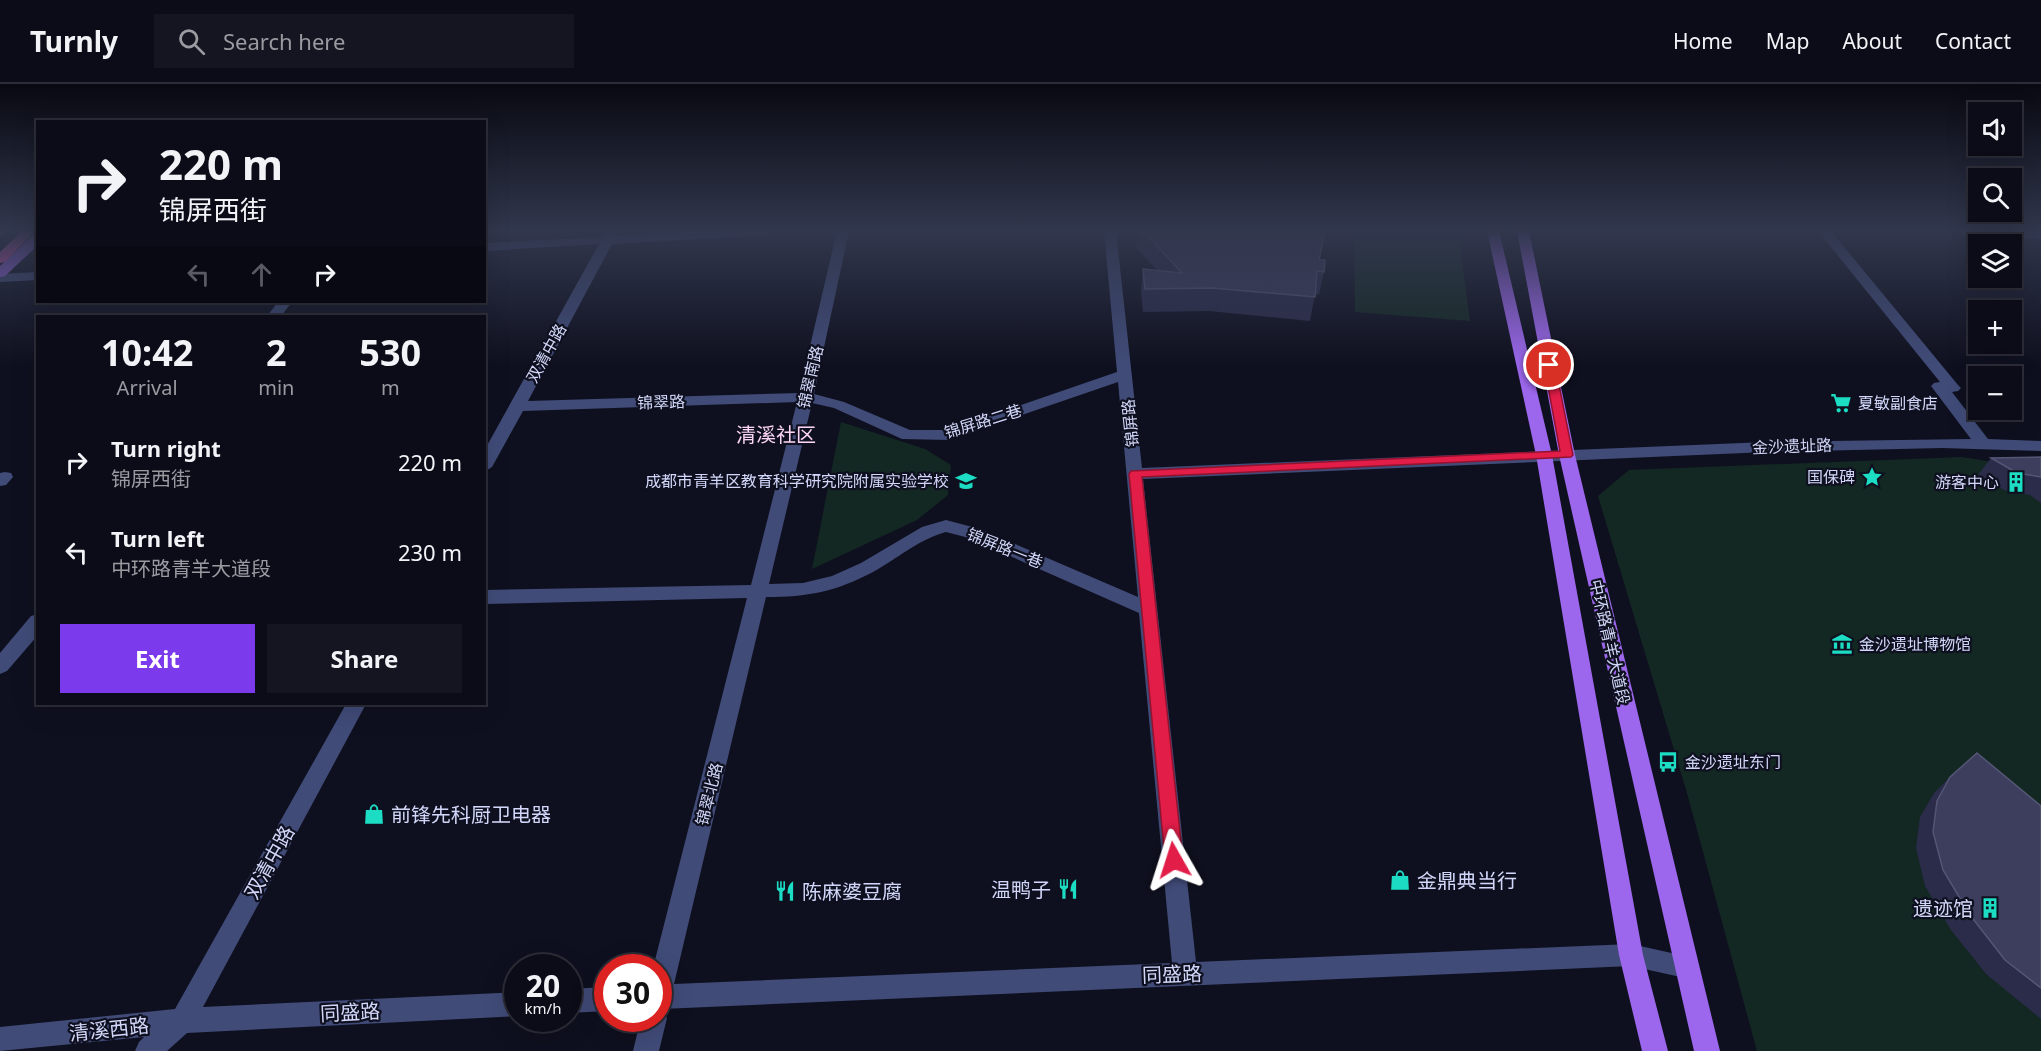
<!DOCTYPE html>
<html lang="en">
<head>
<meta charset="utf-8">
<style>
  :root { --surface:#0b0c17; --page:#141520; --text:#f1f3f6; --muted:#9a9ba1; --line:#2b2c36; --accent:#7c3aed }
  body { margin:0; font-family:"Noto Sans","Noto Sans SC",sans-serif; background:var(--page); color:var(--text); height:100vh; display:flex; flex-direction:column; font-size:22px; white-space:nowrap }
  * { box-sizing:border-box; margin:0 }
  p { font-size:20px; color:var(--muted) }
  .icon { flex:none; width:33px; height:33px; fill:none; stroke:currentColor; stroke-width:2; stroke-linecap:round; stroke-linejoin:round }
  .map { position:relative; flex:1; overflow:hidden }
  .sheet { position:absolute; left:36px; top:231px; width:450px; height:390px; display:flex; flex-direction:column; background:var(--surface); border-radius:0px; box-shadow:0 6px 24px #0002,0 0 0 2px var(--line) }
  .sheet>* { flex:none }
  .hud { position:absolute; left:36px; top:36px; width:450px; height:183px; border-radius:0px; box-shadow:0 6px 24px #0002,0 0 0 2px var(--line); background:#0b0c17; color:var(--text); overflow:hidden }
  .buttons { position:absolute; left:1968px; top:18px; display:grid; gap:12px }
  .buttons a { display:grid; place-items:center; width:54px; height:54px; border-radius:0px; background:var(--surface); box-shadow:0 6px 24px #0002,0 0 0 2px var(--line); font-size:30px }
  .speed { position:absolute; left:504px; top:870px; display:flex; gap:12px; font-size:30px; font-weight:700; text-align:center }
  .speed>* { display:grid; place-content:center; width:78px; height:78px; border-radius:50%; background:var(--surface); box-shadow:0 6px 24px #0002,0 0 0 2px var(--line); line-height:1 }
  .speed small { font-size:15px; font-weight:400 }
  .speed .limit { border:9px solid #d22; background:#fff; color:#111 }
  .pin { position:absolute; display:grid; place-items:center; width:51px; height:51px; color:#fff; margin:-26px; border:3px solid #fff; border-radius:50%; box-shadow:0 2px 6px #0007 }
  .me { position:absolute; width:66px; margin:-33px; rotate:354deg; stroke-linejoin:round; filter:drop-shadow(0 0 4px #0008) }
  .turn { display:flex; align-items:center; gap:21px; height:126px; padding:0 24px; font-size:27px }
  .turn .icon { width:78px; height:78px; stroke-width:2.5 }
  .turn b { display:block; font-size:42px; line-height:51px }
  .lanes { display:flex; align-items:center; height:57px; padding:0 24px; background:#0003; justify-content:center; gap:30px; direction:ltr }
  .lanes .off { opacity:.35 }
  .eta { display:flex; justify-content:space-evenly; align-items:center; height:102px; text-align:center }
  .eta b { font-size:36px; font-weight:700; line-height:42px }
  .action { display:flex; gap:12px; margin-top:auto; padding:12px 24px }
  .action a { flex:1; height:69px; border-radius:0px; background:var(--accent); color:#fff; font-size:24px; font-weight:700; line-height:69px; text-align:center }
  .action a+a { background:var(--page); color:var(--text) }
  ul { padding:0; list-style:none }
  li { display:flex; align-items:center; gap:18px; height:90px; padding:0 24px }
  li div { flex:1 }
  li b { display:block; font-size:22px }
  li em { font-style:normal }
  header { display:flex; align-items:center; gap:36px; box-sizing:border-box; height:84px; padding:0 30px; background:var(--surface); border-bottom:2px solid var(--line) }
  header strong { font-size:28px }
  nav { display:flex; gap:33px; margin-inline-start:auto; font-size:21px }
  .search { width:420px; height:54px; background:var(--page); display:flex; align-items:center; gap:15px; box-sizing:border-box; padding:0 21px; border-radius:0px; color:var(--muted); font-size:22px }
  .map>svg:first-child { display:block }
  .green { fill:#132822 }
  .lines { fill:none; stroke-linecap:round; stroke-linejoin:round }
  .minor { fill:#404b78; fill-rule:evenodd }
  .major { fill:#9c67ec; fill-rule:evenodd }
  .highway { fill:#eb5cc1; fill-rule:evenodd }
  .wall { fill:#2b2b4a }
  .building { fill:#3d3d5d; stroke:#545675; stroke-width:1.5 }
  .route { fill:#e11d48; stroke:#92132f; stroke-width:1.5 }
  .labels { text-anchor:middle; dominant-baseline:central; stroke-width:4.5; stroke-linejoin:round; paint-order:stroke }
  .street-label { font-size:16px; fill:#d2d7f9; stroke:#0f101f }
  .poi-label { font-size:16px; fill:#d2d7f9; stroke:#0f101f; text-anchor:start }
  .quarter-label { font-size:20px; fill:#fad4f5; stroke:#0f101f }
  .near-poi-label { font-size:20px; fill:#d2d7f9; stroke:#0f101f; text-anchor:start }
  .near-street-label { font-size:20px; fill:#d2d7f9; stroke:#0f101f }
</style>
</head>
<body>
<header>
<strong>Turnly</strong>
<div class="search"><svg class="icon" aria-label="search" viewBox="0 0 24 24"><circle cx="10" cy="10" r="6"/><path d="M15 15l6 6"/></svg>Search here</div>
<nav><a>Home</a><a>Map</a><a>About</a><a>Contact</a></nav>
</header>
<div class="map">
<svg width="2041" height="967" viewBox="0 0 2041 967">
  <rect width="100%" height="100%" fill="#0f101f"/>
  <path class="green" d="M 1354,147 L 1458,147 L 1470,237 L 1355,228 Z
    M 841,338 L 925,365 L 951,381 L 948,411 L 917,436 L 812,485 Z
    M 1962,373 L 1992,378 L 2041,379 L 2041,967 L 1757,967 L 1687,709 L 1598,412 L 1629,386 Z"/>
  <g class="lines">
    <path class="minor" d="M 604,147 L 614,147 L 615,152 L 701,147 L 775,147 L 769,151 L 612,160 L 528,317 L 799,309 L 837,147 L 849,147 L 814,310 L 844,318 L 910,346 L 948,346 L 1117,288 L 1104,147 L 1116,147 L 1142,384 L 1767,358 L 1971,355 L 1931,302 L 1934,299 L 1940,298 L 1818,147 L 1831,147 L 1958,301 L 1961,304 L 1958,307 L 1952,308 L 1988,355 L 2041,357 L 2041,367 L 1942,364 L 1767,368 L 1143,395 L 1196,878 L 1631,860 L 1694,874 L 1697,882 L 1694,890 L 1685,894 L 1631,882 L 662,925 L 667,934 L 659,967 L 633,967 L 641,934 L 658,934 L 658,884 L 653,884 L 747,514 L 484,520 L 484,506 L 751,501 L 797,318 L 523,327 L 492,383 L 484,388 L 484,367 L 599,160 L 484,167 L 484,159 L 602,153 ZM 1118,298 L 1138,513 L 980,445 L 946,436 L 922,443 L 861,479 L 832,492 L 803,499 L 769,500 L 812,319 L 834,324 L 902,355 L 949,356 ZM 946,448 L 969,454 L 1139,529 L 1172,879 L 674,900 L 766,513 C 808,513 835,508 873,488 C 897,475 919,455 946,448 Z
      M 1957,147 L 2041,147 L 2041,155 L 1963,151 Z
      M 38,188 L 38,196 L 0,198 L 0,190 Z
      M 278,218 L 292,218 L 281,232 L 267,232 Z
      M 5,388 L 11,389 L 13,393 L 6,401 L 0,402 L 0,389 Z
      M 38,530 L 38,551 L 7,587 L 0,590 L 0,569 L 31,532 Z
      M 346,620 L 366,620 L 203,923 L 518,908 L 518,932 L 187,949 L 167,967 L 135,967 L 139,958 L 144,953 L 0,967 L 0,943 L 175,925 Z
      M 608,903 L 608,927 L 568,929 L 568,905 Z"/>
    <path class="major" d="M 1487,147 L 1499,147 L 1552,371 L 1643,871 L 1668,967 L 1642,967 L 1619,871 L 1536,371 Z
      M 1517,147 L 1529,147 L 1575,371 L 1720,967 L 1694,967 L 1559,371 Z
      M 38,150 L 38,161 L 5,192 L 0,193 L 0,182 L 33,151 Z"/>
    <path class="highway" d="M 0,147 L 7,147 L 0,152 Z
      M 22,147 L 35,147 L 5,178 L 0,179 L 0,168 Z"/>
  </g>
  <path class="wall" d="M 1138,147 L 1325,147 L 1319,176 L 1324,188 L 1319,211 L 1315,210 L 1310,237 L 1209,227 L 1143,228 L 1141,208 L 1143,185 L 1157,186 L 1136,164 Z
    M 2041,373 L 2041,419 L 2030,411 L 2004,406 L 1978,391 L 1991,374 Z
    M 1950,693 L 2041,722 L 2041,935 L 1986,890 L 1951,846 L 1925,802 L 1916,764 L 1920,733 L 1934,709 Z"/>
  <path class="building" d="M 1143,147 L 1325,147 L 1319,176 L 1325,176 L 1324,188 L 1317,187 L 1315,213 L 1212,204 L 1145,205 L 1143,185 L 1182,189 Z
    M 2041,373 L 2041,393 L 2017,389 L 1991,374 Z
    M 1977,669 L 2041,722 L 2041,904 L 2005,876 L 1970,831 L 1943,786 L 1933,748 L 1937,717 L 1950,693 Z"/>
  <linearGradient id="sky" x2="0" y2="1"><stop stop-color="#080911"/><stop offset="0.52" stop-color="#31374d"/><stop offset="1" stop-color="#31374d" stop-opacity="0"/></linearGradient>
  <rect width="2041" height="282" fill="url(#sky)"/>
  <path class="route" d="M 1549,278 L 1555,281 L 1573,371 L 1571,373 L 1142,393 L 1183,776 L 1180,781 L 1174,783 L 1168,781 L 1165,776 L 1129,390 L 1131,387 L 1560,367 L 1544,281 Z"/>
  <defs>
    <g id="supermarket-bare" transform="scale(1.62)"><path d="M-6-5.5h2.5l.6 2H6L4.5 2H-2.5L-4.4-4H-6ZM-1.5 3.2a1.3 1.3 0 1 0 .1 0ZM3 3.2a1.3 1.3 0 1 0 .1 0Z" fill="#1cdcc3" stroke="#0f101f" stroke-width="2.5" paint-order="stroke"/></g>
    <g id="sight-bare" transform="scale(1.62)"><path d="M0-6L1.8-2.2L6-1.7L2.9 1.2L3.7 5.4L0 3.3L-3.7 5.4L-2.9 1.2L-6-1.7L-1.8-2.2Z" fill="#1cdcc3" stroke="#0f101f" stroke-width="2.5" paint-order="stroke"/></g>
    <g id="school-bare" transform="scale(1.62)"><path d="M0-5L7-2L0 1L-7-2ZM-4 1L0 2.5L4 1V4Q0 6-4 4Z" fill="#1cdcc3" stroke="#0f101f" stroke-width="2.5" paint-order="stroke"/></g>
    <g id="building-bare" transform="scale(1.62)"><path d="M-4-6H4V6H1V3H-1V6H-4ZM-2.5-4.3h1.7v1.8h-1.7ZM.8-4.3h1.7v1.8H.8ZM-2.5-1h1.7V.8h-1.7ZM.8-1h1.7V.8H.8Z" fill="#1cdcc3" stroke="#0f101f" stroke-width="2.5" paint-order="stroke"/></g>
    <g id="museum-bare" transform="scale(1.62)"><path d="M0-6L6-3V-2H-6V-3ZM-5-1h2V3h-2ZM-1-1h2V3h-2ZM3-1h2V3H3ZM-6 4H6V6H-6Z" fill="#1cdcc3" stroke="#0f101f" stroke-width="2.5" paint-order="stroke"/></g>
    <g id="bus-bare" transform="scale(1.62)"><path d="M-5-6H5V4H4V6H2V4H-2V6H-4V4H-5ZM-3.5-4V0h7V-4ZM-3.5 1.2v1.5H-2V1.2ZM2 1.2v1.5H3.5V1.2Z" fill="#1cdcc3" stroke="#0f101f" stroke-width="2.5" paint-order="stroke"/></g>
    <g id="shop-bare" transform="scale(1.62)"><path d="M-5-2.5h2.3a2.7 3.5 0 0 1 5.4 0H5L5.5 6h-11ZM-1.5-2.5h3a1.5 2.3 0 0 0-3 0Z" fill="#1cdcc3" stroke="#0f101f" stroke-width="2.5" paint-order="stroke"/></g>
    <g id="restaurant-bare" transform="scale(1.62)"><path d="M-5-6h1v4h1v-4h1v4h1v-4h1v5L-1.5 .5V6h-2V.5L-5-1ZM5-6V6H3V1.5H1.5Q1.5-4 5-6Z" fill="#1cdcc3" stroke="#0f101f" stroke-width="2.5" paint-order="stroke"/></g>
  </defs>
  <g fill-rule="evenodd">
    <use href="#supermarket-bare" x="1841" y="319"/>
    <use href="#sight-bare" x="1872" y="393"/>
    <use href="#school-bare" x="966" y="397"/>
    <use href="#building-bare" x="2016" y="398"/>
    <use href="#museum-bare" x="1842" y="560"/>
    <use href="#bus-bare" x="1668" y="678"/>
    <use href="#shop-bare" x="374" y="730"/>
    <use href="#shop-bare" x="1400" y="796"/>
    <use href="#restaurant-bare" x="1068" y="805"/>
    <use href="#restaurant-bare" x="785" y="807"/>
    <use href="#building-bare" x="1990" y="824"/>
  </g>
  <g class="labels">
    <g class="street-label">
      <text transform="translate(546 269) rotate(-61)">双清中路</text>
      <text transform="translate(810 293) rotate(-77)">锦翠南路</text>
      <text transform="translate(661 318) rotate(-2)">锦翠路</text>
      <text transform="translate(983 337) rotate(-17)">锦屏路二巷</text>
      <text transform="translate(1130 339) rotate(-96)">锦屏路</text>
      <text transform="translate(1792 362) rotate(-2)">金沙遗址路</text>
      <text transform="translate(1005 464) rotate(22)">锦屏路一巷</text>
      <text transform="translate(1610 558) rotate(77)">中环路青羊大道段</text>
      <text transform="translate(709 710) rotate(-76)">锦翠北路</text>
    </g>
    <g class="poi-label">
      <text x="1858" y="319">夏敏副食店</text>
      <text x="1855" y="393" text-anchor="end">国保碑</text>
      <text x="949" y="397" text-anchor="end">成都市青羊区教育科学研究院附属实验学校</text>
      <text x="1999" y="398" text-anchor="end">游客中心</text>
      <text x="1859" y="560">金沙遗址博物馆</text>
      <text x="1685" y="678">金沙遗址东门</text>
    </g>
    <g class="quarter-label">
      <text x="776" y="350">清溪社区</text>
    </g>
    <g class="near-poi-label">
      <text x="391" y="730">前锋先科厨卫电器</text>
      <text x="1417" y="796">金鼎典当行</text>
      <text x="1051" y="805" text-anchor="end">温鸭子</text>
      <text x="802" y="807">陈麻婆豆腐</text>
      <text x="1973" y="824" text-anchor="end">遗迹馆</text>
    </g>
    <g class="near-street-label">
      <text transform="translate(269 778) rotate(-61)">双清中路</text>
      <text transform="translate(1172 890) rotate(-2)">同盛路</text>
      <text transform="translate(350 928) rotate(-3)">同盛路</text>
      <text transform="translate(109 945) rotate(-6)">清溪西路</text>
    </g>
  </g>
</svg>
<div class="buttons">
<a><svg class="icon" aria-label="sound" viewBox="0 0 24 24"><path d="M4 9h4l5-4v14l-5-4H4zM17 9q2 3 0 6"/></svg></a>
<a><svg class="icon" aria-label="search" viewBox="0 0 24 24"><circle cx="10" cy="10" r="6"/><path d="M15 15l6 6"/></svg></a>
<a><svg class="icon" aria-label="layers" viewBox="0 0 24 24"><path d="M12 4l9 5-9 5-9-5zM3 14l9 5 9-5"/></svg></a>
<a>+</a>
<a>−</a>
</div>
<div class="speed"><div>20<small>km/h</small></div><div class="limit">30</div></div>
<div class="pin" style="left:1549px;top:281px;background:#d93025"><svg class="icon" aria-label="arrive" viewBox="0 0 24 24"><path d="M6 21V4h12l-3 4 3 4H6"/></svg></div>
<svg class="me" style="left:1174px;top:776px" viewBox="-20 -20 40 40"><path d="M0-17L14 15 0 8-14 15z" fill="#e11d48" stroke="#fff" stroke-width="4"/></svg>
<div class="hud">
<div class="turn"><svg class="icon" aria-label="right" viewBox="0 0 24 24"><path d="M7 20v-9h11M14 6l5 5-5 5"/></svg><div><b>220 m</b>锦屏西街</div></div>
<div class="lanes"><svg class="icon off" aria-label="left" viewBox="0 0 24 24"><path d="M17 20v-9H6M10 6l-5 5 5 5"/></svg><svg class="icon off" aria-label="ahead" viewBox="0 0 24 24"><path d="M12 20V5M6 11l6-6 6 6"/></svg><svg class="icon" aria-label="right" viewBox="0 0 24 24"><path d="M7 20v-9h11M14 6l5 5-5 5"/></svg></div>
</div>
<section class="sheet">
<div class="eta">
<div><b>10:42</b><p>Arrival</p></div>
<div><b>2</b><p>min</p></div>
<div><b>530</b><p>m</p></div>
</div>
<ul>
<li><svg class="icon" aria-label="right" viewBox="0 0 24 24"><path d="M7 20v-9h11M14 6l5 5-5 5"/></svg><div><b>Turn right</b><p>锦屏西街</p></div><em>220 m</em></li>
<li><svg class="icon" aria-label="left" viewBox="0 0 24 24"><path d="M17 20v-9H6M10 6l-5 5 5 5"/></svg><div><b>Turn left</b><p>中环路青羊大道段</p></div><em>230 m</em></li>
</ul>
<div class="action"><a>Exit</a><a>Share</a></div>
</section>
</div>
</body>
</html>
